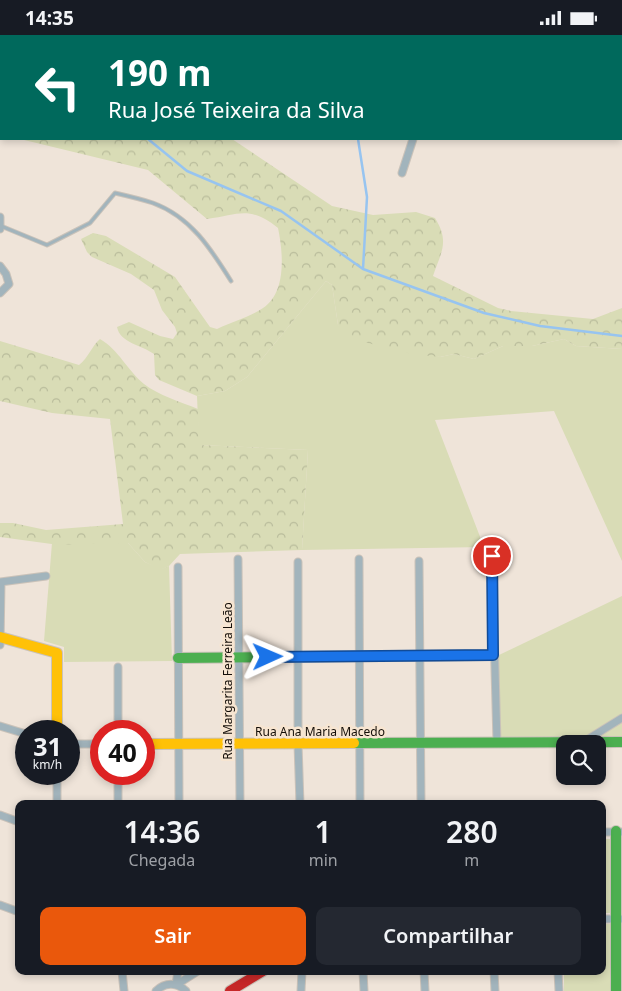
<!DOCTYPE html>
<html lang="pt">
<head>
<meta charset="utf-8">
<style>
  :root { --surface:#171b24; --page:#242831; --text:#f1f3f6; --muted:#9ea1a6; --accent:#ea580c }
  body { margin:0; font-family:"Noto Sans",sans-serif; background:var(--page); color:var(--text); height:100vh; display:flex; flex-direction:column; font-size:19px; white-space:nowrap }
  * { box-sizing:border-box; margin:0 }
  p { font-size:16px; color:var(--muted) }
  .icon { flex:none; width:28px; height:28px; fill:none; stroke:currentColor; stroke-width:2; stroke-linecap:round; stroke-linejoin:round }
  .map { position:relative; flex:1; overflow:hidden }
  .drawer { position:absolute; left:15px; top:765px; width:591px; height:175px; display:flex; flex-direction:column; background:var(--surface); border-radius:10px; box-shadow:0 2px 8px #0003 }
  .drawer>* { flex:none }
  .hud { position:absolute; left:0px; top:0px; width:622px; height:105px; box-shadow:0 2px 8px #0003; background:#00695c; color:#fff; overflow:hidden }
  .buttons { position:absolute; left:556px; top:700px; display:grid; gap:10px }
  .buttons a { display:grid; place-items:center; width:50px; height:50px; border-radius:10px; background:var(--surface); box-shadow:0 2px 8px #0003; font-size:25px }
  .speed { position:absolute; left:15px; top:685px; display:flex; gap:10px; font-size:25px; font-weight:700; text-align:center }
  .speed>* { display:grid; place-content:center; width:65px; height:65px; border-radius:50%; background:var(--surface); box-shadow:0 2px 8px #0003; line-height:1 }
  .speed small { font-size:12px; font-weight:400 }
  .speed .limit { border:8px solid #d22; background:#fff; color:#111 }
  .pin { position:absolute; display:grid; place-items:center; width:42px; height:42px; color:#fff; margin:-21px; border:2px solid #fff; border-radius:50%; box-shadow:0 1px 5px #0007 }
  .me { position:absolute; width:55px; margin:-28px; rotate:89deg; stroke-linejoin:round; filter:drop-shadow(0 0 4px #0008) }
  .turn { display:flex; align-items:center; gap:18px; height:105px; padding:0 25px; font-size:22px }
  .turn .icon { width:65px; height:65px; stroke-width:2.5 }
  .turn b { display:block; font-size:35px; line-height:42px }
  .eta { display:flex; justify-content:space-evenly; align-items:center; height:85px; text-align:center }
  .eta b { font-size:30px; font-weight:600; line-height:35px }
  .cta { display:flex; gap:10px; margin-top:auto; padding:10px 25px }
  .cta a { flex:1; height:58px; border-radius:10px; background:var(--accent); color:#fff; font-size:20px; font-weight:600; line-height:58px; text-align:center }
  .cta a+a { background:var(--page); color:var(--text) }
  .status { display:flex; justify-content:space-between; align-items:center; height:35px; padding:0 25px; background:var(--surface); direction:ltr }
  .status svg { height:14px; fill:currentColor }
  .map>svg:first-child { display:block }
  .grass { fill:#d9dcb6 }
  .forest { fill:url(#forest-crowns) }
  .wetland { fill:url(#wetland-marsh) }
  .lines { fill:none; stroke-linecap:round; stroke-linejoin:round }
  .stream { stroke:#97c4f0; stroke-width:2.5 }
  .lane-casing { stroke:#cac2b9; stroke-width:5 }
  .street-casing { stroke:#cac2b9; stroke-width:9 }
  .fast-casing { stroke:#cac2b9; stroke-width:12 }
  .slow-casing { stroke:#cac2b9; stroke-width:12 }
  .jam-casing { stroke:#cac2b9; stroke-width:12 }
  .lane { stroke:#a2b4bc; stroke-width:3 }
  .street { stroke:#a2b4bc; stroke-width:7 }
  .fast { stroke:#4caf50; stroke-width:10 }
  .slow { stroke:#ffc107; stroke-width:10 }
  .jam { stroke:#c62828; stroke-width:10 }
  .route-casing { stroke:#114b97; stroke-width:12 }
  .route { stroke:#1a73e8; stroke-width:9 }
  .labels { text-anchor:middle; dominant-baseline:central; stroke-width:5; stroke-linejoin:round; paint-order:stroke }
  .street-label { font-size:12px; fill:#140e08; stroke:#f7e5d1 }
</style>
</head>
<body>
<div class="status"><b>14:35</b><svg viewBox="0 0 49 12"><path d="M0 12V9h3v3zM5 12V6h3v6zM10 12V3h3v9zM15 12V0h3v12zM26 1h20v11H26zM47 4h2v5h-2z"/></svg></div>
<div class="map">
<svg width="622" height="956" viewBox="0 0 622 956">
  <defs>
    <pattern id="forest-crowns" width="20" height="18" patternUnits="userSpaceOnUse" patternTransform="scale(1.25)"><rect width="20" height="18" fill="#d9dcb6"/><path d="M2 6a3 3 0 1 1 6 0M12 15a3 3 0 1 1 6 0" fill="none" stroke="#b9bc9b"/></pattern>
    <pattern id="wetland-marsh" width="20" height="14" patternUnits="userSpaceOnUse" patternTransform="scale(1.25)"><rect width="20" height="14" fill="#d9dcb6"/><path d="M1 5h8M5 5V1M11 12h8M15 12V8" fill="none" stroke="#b9bc9b"/></pattern>
  </defs>
  <rect width="100%" height="100%" fill="#efe4d9"/>
  <path class="grass" d="M 326,246 L 332,250 L 338,290 L 440,322 L 454,319 L 474,324 L 503,311 L 532,311 L 564,304 L 576,311 L 622,314 L 622,526 L 554,376 L 435,385 L 484,512 L 302,515 L 308,415 L 199,410 L 197,361 L 225,356 L 247,342 Z
    M 52,508 L 128,508 L 145,527 L 161,534 L 169,531 L 172,626 L 64,627 L 64,612 L 44,606 Z
    M 622,561 L 622,679 L 582,704 L 499,703 L 499,620 Z
    M 622,686 L 622,705 L 590,706 Z
    M 602,804 L 610,804 L 611,878 L 603,878 Z
    M 603,889 L 613,889 L 613,956 L 564,956 L 564,936 L 602,936 Z"/>
  <path class="forest" d="M 0,0 L 15,1 L 1,1 L 1,99 Z
    M 20,104 L 232,104 L 332,171 L 373,180 L 416,177 L 435,183 C 450,207 441,217 433,241 L 498,273 L 511,276 L 593,284 L 622,273 L 622,314 L 576,311 L 564,304 L 532,311 L 503,311 L 474,324 L 454,319 L 440,322 L 412,319 L 368,308 L 342,296 L 338,290 L 332,250 L 326,246 L 247,342 L 225,356 L 197,361 L 159,345 L 155,340 L 154,319 C 142,310 120,308 117,292 L 129,287 L 160,301 L 173,304 L 177,298 L 175,292 L 162,275 L 154,255 L 131,239 L 92,222 L 87,217 L 81,204 L 93,198 L 106,201 L 175,242 L 210,292 L 217,294 C 232,287 250,282 263,273 C 287,257 283,217 278,193 C 249,170 239,180 207,184 L 148,135 Z
    M 100,304 C 119,315 127,335 144,349 C 158,360 181,367 198,374 L 200,410 L 308,415 L 302,515 L 180,519 L 169,531 L 160,535 L 145,527 L 128,508 L 59,510 L 0,502 L 0,488 L 13,488 L 46,495 L 123,489 L 110,384 L 52,378 L 0,366 L 0,306 L 79,330 C 89,322 91,312 100,304 Z"/>
  <path class="wetland" d="M 14,0 L 118,0 L 119,1 L 15,1 Z"/>
  <g class="lines">
    <path class="stream" d="M 60,0 L 61,1
      M 324,0 L 324,1
      M 148,104 L 187,136 L 281,176 L 363,234 L 484,278 L 540,291 L 622,301
      M 358,104 L 367,162 L 363,234"/>
    <g class="lane-casing">
      <path id="lane" d="M 1,191 L 47,210 L 90,188 L 115,158 C 128,161 141,164 153,168 C 191,182 211,214 231,246"/>
    </g>
    <g class="street-casing">
      <path id="street" d="M 528,1 L 528,0
        M 402,138 L 413,104
        M 0,182 L 0,194
        M 0,231 L 6,239 L 9,249 L 0,258
        M 492,521 L 497,708
        M 238,524 L 240,769
        M 359,524 L 360,769
        M 419,526 L 421,769
        M 298,527 L 298,709 L 300,769
        M 178,532 L 179,769
        M 0,547 L 46,541
        M 0,610 L 1,547
        M 118,632 L 118,696
        M 0,691 L 26,699
        M 585,706 L 622,683
        M 69,709 L 101,709
        M 57,739 L 57,769
        M 118,739 L 118,769
        M 0,780 L 19,787
        M 602,797 L 622,797
        M 0,870 L 19,877
        M 602,884 L 622,884
        M 122,936 L 124,956
        M 363,936 L 364,956
        M 424,936 L 425,956
        M 494,936 L 495,956
        M 558,936 L 559,956
        M 176,950 L 198,936
        M 176,950 L 178,936
        M 156,956 C 165,947 177,947 186,956
        M 301,956 L 302,936"/>
    </g>
    <g class="fast-casing">
      <path id="fast" d="M 178,623 L 493,620
        M 354,708 L 622,707
        M 616,796 L 616,956"/>
    </g>
    <g class="slow-casing">
      <path id="slow" d="M 0,602 L 57,618 L 57,696
        M 144,709 L 354,708"/>
    </g>
    <g class="jam-casing">
      <path id="jam" d="M 230,956 L 263,936"/>
    </g>
    <use href="#lane" class="lane"/>
    <use href="#street" class="street"/>
    <use href="#fast" class="fast"/>
    <use href="#slow" class="slow"/>
    <use href="#jam" class="jam"/>
  </g>
  <g class="lines">
    <g class="route-casing">
      <path id="route" d="M 268,622 L 493,620 L 492,521"/>
    </g>
    <use href="#route" class="route"/>
  </g>
  <g class="labels">
    <g class="street-label">
      <text transform="translate(227 646) rotate(-90)">Rua Margarita Ferreira Leão</text>
      <text x="320" y="696">Rua Ana Maria Macedo</text>
    </g>
  </g>
</svg>
<div class="buttons">
<a><svg class="icon" aria-label="search" viewBox="0 0 24 24"><circle cx="10" cy="10" r="6"/><path d="M15 15l6 6"/></svg></a>
</div>
<div class="speed"><div>31<small>km/h</small></div><div class="limit">40</div></div>
<div class="pin" style="left:492px;top:521px;background:#d93025"><svg class="icon" aria-label="arrive" viewBox="0 0 24 24"><path d="M6 21V4h12l-3 4 3 4H6"/></svg></div>
<svg class="me" style="left:268px;top:622px" viewBox="-20 -20 40 40"><path d="M0-17L14 15 0 8-14 15z" fill="#1a73e8" stroke="#fff" stroke-width="4"/></svg>
<div class="hud">
<div class="turn"><svg class="icon" aria-label="left" viewBox="0 0 24 24"><path d="M17 20v-9H6M10 6l-5 5 5 5"/></svg><div><b>190 m</b>Rua José Teixeira da Silva</div></div>
</div>
<section class="drawer">
<div class="eta">
<div><b>14:36</b><p>Chegada</p></div>
<div><b>1</b><p>min</p></div>
<div><b>280</b><p>m</p></div>
</div>
<div class="cta"><a>Sair</a><a>Compartilhar</a></div>
</section>
</div>
</body>
</html>
